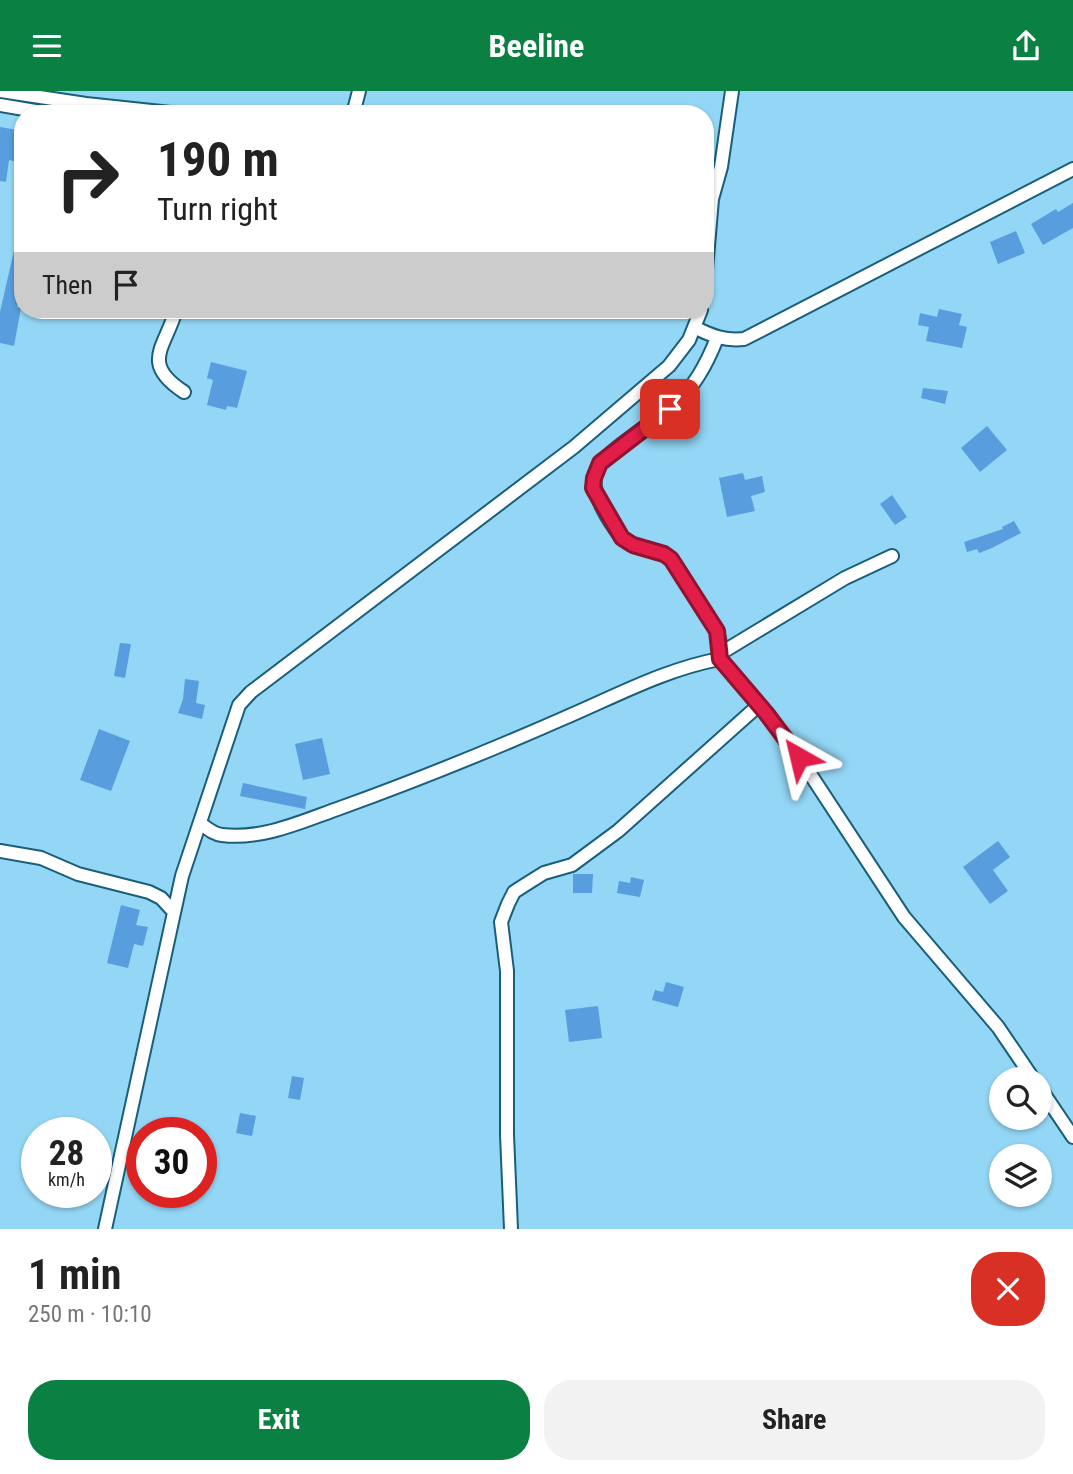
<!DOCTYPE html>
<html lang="en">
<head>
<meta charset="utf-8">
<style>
  :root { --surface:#fff; --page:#f2f2f2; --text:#222; --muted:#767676; --accent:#0b8043 }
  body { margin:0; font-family:"Roboto Condensed",sans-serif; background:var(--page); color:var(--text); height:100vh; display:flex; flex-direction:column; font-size:26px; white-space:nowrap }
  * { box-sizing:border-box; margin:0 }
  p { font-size:23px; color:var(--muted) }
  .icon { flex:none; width:38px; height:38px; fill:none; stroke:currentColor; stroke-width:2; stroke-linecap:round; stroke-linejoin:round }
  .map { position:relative; height:1138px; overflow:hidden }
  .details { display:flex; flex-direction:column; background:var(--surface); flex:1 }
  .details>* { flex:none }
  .top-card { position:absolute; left:14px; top:14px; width:700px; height:214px; border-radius:28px; box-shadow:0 2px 5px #0004; background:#fff; color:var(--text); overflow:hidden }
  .fabs { position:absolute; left:989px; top:976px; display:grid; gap:14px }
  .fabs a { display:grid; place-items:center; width:63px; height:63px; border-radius:50%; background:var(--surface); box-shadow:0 2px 5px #0004; font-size:35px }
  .speed { position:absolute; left:21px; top:1026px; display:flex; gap:14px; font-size:35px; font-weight:700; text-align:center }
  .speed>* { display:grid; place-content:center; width:91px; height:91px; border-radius:50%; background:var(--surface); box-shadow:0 2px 5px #0004; line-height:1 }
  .speed small { font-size:18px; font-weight:400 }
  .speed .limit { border:10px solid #d22; background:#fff; color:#111 }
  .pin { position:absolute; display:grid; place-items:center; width:60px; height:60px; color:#fff; margin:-30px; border-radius:14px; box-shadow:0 4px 10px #0006 }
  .me { position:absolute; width:77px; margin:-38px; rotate:323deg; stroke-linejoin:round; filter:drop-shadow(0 0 5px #0008) }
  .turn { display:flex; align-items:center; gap:24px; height:147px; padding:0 28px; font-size:32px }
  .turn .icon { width:91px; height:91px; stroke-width:2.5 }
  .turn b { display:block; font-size:49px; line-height:60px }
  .then { display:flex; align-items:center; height:66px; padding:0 28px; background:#0003; gap:14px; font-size:26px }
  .round { display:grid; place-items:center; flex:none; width:74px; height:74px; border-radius:28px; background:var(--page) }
  .summary { display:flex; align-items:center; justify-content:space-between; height:119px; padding:0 28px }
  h1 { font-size:42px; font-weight:700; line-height:52px }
  .button { display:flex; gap:14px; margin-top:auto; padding:14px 28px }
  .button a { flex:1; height:80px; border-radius:28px; background:var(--accent); color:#fff; font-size:28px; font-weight:700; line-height:80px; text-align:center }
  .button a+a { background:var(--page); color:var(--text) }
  header { display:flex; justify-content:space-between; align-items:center; height:91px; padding:0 28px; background:var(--accent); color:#fff; font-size:32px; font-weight:700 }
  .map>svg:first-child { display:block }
  .building { fill:#589ddd }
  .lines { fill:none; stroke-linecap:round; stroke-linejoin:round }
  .minor-casing { stroke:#195f7a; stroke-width:16 }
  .minor { stroke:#fff; stroke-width:12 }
  .route-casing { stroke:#92132f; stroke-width:18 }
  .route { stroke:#e11d48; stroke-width:12 }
</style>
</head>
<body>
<header><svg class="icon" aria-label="menu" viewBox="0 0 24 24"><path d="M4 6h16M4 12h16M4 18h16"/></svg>Beeline<svg class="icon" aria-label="share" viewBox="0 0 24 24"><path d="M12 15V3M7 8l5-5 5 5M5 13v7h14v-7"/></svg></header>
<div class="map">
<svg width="1073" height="1138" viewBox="0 0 1073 1138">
  <rect width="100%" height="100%" fill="#94d6f5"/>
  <path class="building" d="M 0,36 L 23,40 L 23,72 L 9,69 L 6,91 L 0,90 Z
    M 1073,112 L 1073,137 L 1043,154 L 1031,133 L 1056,118 L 1058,121 Z
    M 1016,140 L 1025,162 L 998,173 L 990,151 Z
    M 18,142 L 23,142 L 23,197 L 21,197 L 17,216 L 21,217 L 14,255 L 0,252 L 0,221 Z
    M 939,218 L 962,223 L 959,234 L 967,236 L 962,257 L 926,250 L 929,236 L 918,234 L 920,222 L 937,226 Z
    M 211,271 L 247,280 L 237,317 L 227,315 L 226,319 L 207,314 L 213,289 L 207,287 Z
    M 923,297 L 948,300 L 945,313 L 921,307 Z
    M 987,335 L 1007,359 L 980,381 L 961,357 Z
    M 743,382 L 745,389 L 762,385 L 765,401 L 751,405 L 755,420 L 727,426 L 719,387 Z
    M 892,404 L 907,426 L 895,434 L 880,413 Z
    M 1014,430 L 1021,442 L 992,457 L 979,462 L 977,458 L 967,461 L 964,451 L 1003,438 L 1002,436 Z
    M 120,552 L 131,553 L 125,587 L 114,585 Z
    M 185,588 L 199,590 L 196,612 L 205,614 L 202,628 L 178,622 L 183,608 Z
    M 99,638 L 130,650 L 111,700 L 80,689 Z
    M 322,647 L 330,683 L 303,689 L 295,653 Z
    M 243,692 L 307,706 L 305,718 L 240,705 Z
    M 998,750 L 1010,766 L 993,779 L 1008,800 L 990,813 L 963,776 Z
    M 573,783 L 593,783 L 592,802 L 573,802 Z
    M 631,786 L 644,789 L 640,806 L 617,802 L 619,790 L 630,792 Z
    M 121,814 L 140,819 L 136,834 L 148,836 L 143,855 L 134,853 L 128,877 L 107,872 Z
    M 666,891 L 684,896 L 678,916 L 652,909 L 655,899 L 663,901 Z
    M 598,915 L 602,947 L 569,951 L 565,919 Z
    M 292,985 L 304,987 L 300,1009 L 288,1007 Z
    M 240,1022 L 256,1025 L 252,1045 L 236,1042 Z"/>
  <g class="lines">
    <g class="minor-casing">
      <path id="minor" d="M 0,0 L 86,13 L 180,23
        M 0,14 L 53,23
        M 353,23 L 359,0
        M 705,190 L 712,108 L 721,76 L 732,0
        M 176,219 C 165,257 140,272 184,301
        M 696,237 C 712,245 725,250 744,248 L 1073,78
        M 717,247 C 706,275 693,298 670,318 C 653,332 604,361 596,380 C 588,399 610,432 622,447 C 634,460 657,457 671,468 L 717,540 L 720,552 L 720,568 L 766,622 L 799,666 L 904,826 L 998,936 L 1034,989
        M 721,562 L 845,487 L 892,465
        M 200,732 C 207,737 213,743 222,744 C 263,749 303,730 340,717 C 415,690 489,660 562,628 C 614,606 665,578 720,568
        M 0,760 L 41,767 L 78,783 L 149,801 L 161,807 L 174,821
        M 1040,997 L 1073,1046
        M 105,1138 L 182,785 L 239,614 L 251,601 L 574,356 L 669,275 L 689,249 L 701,219
        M 511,1138 L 507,1044 L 507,880 L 501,831 L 508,813 L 514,801 L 528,792 L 544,782 L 572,774 L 618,740 L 759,614"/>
    </g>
    <use href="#minor" class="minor"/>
  </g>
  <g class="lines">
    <g class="route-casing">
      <path id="route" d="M 670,318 L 600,372 L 594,387 L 593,397 L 622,447 L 633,454 L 664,463 L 671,468 L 717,540 L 720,568 L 766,622 L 799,666"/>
    </g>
    <use href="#route" class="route"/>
  </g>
</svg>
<div class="fabs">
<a><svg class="icon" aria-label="search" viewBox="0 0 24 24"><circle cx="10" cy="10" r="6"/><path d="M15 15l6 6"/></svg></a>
<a><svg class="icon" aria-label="layers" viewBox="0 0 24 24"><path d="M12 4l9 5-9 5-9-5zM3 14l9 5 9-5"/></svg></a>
</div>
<div class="speed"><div>28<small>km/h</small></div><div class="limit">30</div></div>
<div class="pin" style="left:670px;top:318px;background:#d93025"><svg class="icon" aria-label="arrive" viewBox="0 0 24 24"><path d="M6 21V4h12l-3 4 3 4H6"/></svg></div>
<svg class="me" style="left:799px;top:666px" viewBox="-20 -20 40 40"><path d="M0-17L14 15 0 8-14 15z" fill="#e11d48" stroke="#fff" stroke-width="4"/></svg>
<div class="top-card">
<div class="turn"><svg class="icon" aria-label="right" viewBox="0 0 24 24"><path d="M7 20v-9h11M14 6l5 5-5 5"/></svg><div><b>190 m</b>Turn right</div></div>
<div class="then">Then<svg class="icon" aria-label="arrive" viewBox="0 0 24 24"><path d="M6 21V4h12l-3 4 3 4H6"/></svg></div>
</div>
</div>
<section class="details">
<div class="summary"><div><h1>1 min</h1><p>250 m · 10:10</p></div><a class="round" style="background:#d93025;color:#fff"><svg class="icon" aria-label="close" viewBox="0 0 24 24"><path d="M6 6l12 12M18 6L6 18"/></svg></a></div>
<div class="button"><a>Exit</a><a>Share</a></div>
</section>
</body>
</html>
